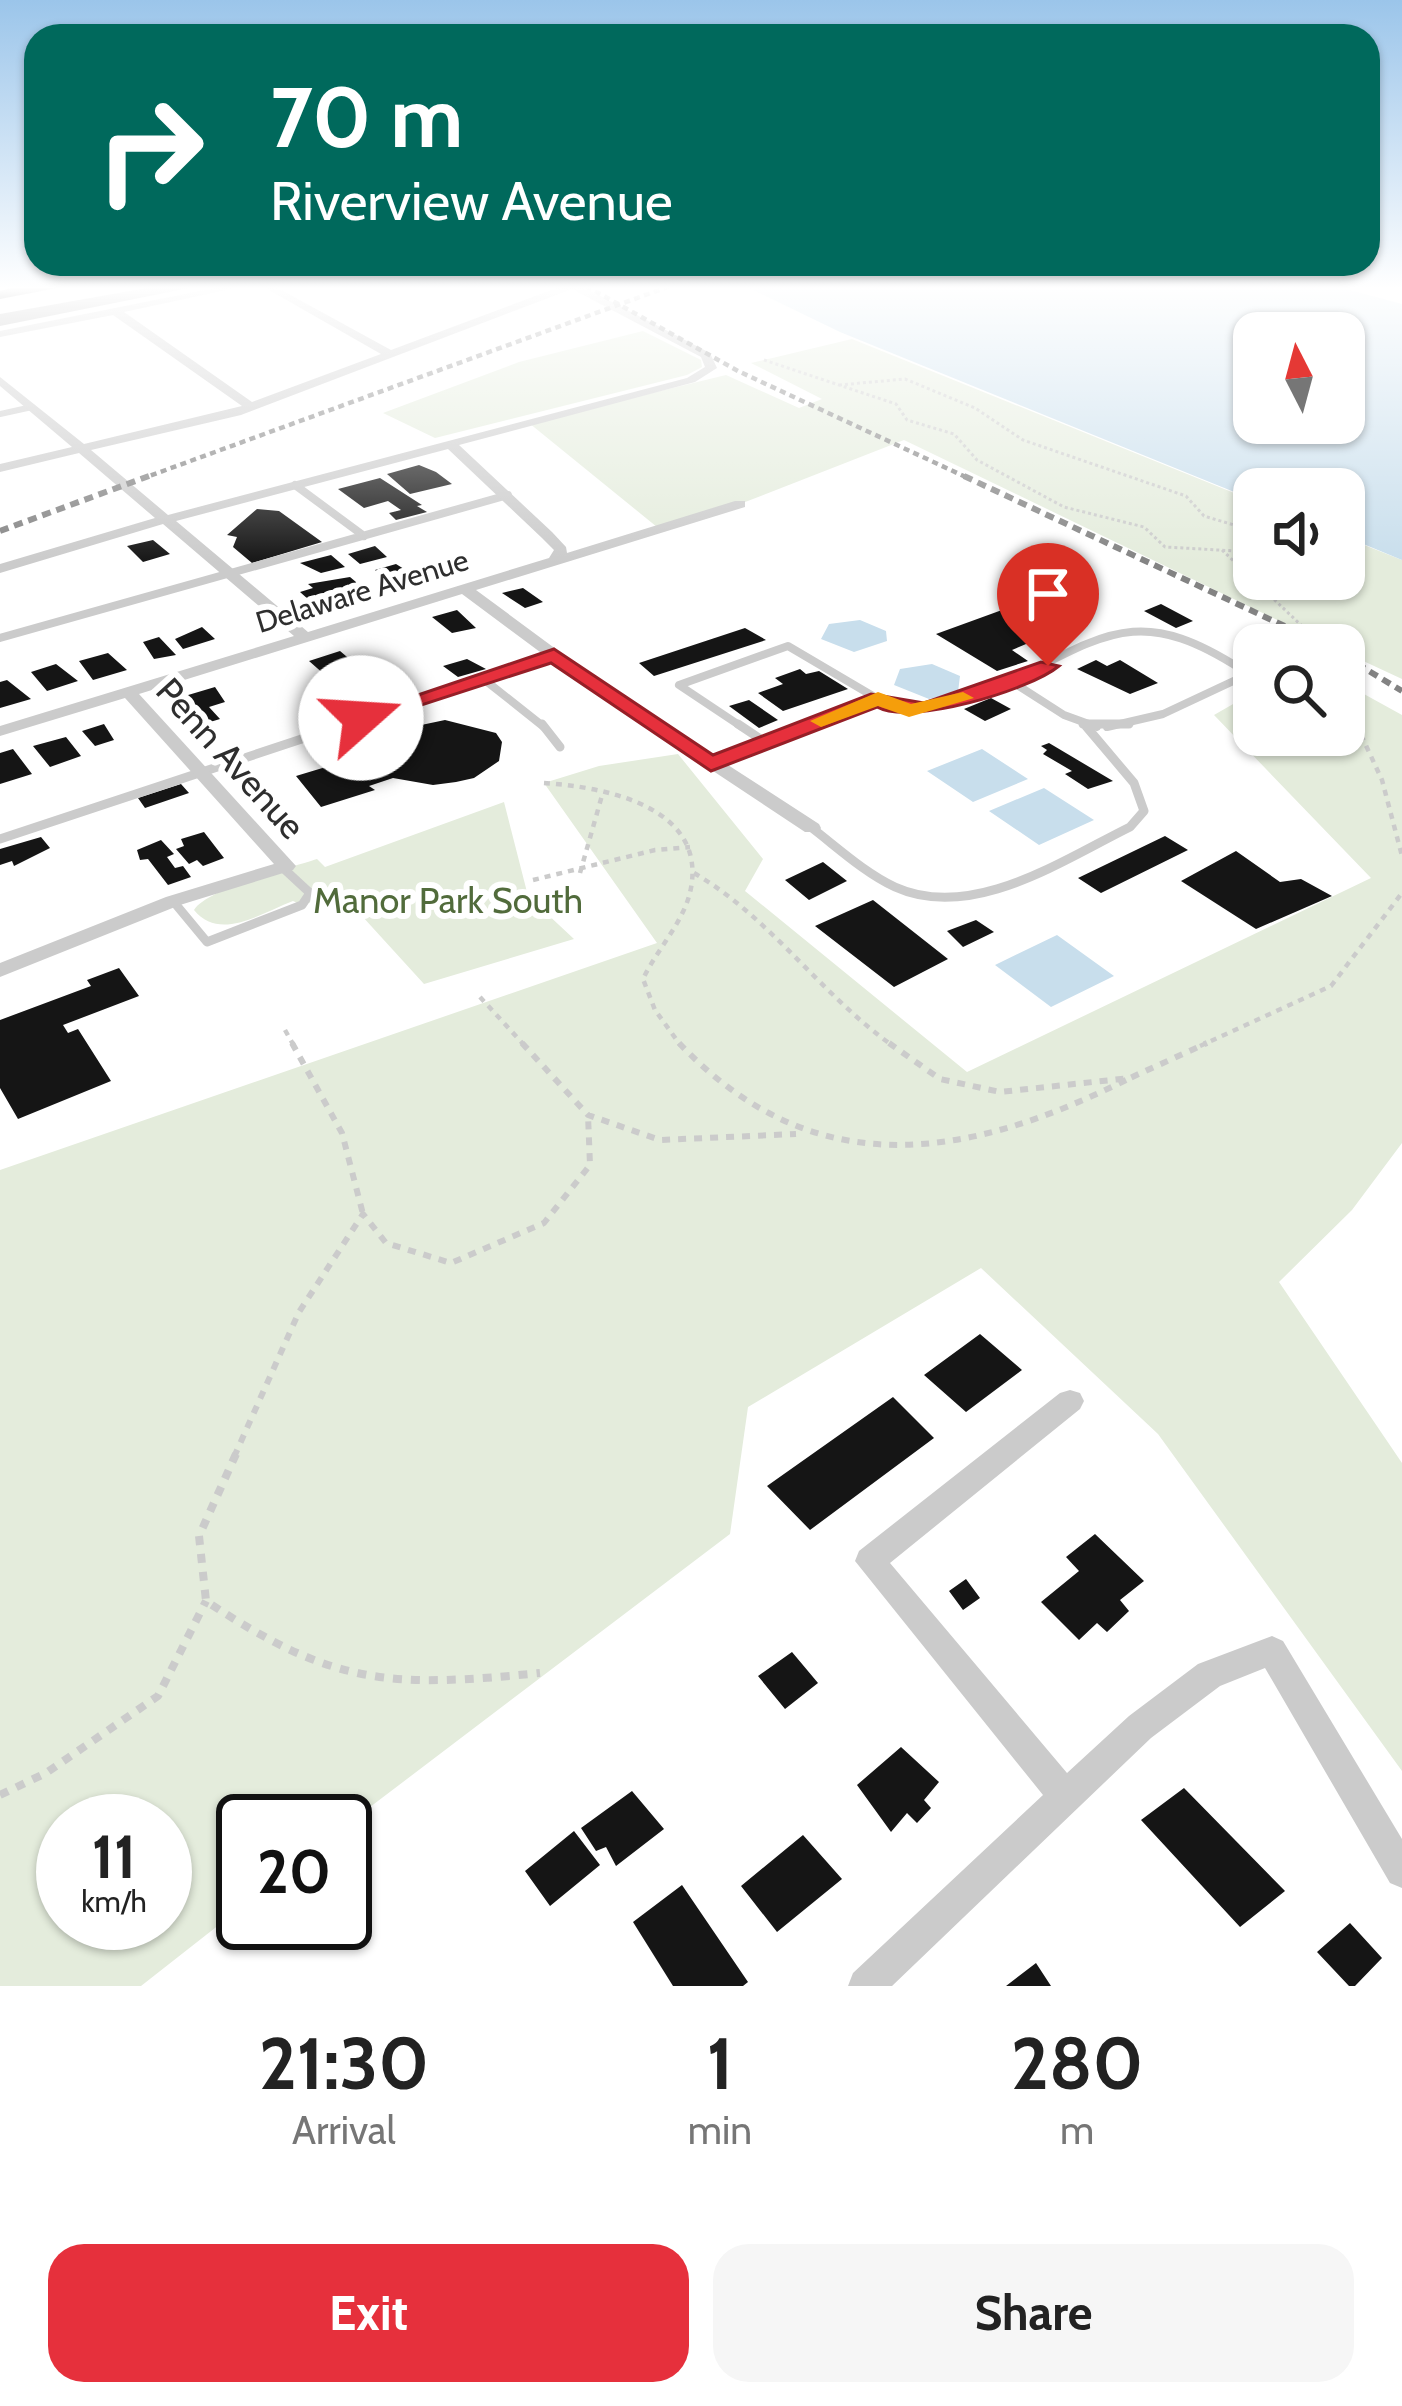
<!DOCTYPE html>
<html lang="en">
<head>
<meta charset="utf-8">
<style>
  :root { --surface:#fff; --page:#f6f6f6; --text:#222; --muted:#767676; --accent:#e6303c }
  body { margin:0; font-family:Cabin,sans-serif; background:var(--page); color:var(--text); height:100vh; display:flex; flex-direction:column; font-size:45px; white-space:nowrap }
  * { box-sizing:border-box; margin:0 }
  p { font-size:39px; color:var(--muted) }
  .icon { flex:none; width:66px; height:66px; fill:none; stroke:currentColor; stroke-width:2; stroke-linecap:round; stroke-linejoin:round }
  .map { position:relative; height:1986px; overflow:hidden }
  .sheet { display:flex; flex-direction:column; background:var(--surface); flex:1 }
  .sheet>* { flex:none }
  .hud { position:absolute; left:24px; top:24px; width:1356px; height:252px; border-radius:36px; box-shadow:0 3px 9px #0004; background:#00695c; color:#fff; overflow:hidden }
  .needle { width:78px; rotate:354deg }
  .buttons { position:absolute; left:1233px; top:312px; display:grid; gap:24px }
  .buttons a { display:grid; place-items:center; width:132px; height:132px; border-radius:24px; background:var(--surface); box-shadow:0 3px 9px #0004; font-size:60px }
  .speed { position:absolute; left:36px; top:1794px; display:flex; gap:24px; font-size:60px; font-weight:700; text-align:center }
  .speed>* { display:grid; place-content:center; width:156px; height:156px; border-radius:50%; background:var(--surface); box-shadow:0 3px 9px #0004; line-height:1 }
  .speed small { font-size:30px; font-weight:400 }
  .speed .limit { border:6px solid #111; border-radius:18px; background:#fff; color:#111 }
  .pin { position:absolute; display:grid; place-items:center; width:102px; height:102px; color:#fff; margin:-123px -51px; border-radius:50% 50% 50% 0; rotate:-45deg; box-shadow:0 0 12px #0007 }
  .pin .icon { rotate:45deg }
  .me { position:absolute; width:132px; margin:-66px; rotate:71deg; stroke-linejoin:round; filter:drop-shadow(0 0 9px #0008) }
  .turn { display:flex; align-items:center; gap:42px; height:252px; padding:0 48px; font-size:54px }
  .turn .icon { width:156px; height:156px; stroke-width:2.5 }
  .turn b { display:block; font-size:84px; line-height:102px }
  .eta { display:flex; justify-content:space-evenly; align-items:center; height:204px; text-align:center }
  .eta b { font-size:72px; font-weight:700; line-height:84px }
  .button { display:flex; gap:24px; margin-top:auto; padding:24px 48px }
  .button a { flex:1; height:138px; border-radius:36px; background:var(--accent); color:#fff; font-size:48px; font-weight:700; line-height:138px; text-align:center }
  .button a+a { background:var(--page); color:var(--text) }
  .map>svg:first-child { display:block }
  .green { fill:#e4ecdc; fill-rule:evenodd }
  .water { fill:#c8deec; fill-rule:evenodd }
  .building { fill:#151515 }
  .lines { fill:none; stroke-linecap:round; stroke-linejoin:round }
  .path-far3 { stroke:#cbcbcb; stroke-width:3; stroke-dasharray:3 3; stroke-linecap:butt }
  .path-far2 { stroke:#cbcbcb; stroke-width:4.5; stroke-dasharray:6 6; stroke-linecap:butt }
  .path-far1 { stroke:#cbcbcb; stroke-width:6; stroke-dasharray:8 8; stroke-linecap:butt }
  .path { stroke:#cbcbcb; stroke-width:8; stroke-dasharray:9 9; stroke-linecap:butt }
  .service-far2 { stroke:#cbcbcb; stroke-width:6 }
  .service-far1 { stroke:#cbcbcb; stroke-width:8 }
  .service { stroke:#cbcbcb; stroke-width:9 }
  .minor { fill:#cbcbcb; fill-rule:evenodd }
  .motorway { fill:#959595; fill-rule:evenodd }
  .rail-far1 { stroke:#838383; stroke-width:4.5; stroke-dasharray:6 4.5; stroke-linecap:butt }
  .rail { stroke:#838383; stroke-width:6; stroke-dasharray:9 6; stroke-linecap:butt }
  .route { fill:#e6303c; stroke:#961f27; stroke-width:3 }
  .slow { fill:#f59e0b }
  .labels { text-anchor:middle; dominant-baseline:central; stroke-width:12; stroke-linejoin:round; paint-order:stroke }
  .far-street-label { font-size:30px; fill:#2e2e2e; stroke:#fff }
  .street-label { font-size:36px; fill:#2e2e2e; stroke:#fff }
  .park-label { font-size:36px; fill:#516b3b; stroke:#fff }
</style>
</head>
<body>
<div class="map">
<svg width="1402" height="1986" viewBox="0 0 1402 1986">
  <rect width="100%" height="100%" fill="#fff"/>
  <path class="green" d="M 643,331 L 701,360 L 702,367 L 687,375 L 435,438 L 383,413 L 519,362 Z
    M 852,339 L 1254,501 L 1254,579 L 1344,579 L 1344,537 L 1402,560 L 1402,679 L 1344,652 L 1344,645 L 1329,645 L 904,440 L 740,504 L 657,527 L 529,423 L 726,375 L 799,408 L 822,399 L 751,363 Z
    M 1344,683 L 1402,715 L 1402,1143 L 1352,1210 L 1279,1282 L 1402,1463 L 1402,1771 L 1158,1434 L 981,1268 L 748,1407 L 730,1534 L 345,1826 L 345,1821 L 243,1821 L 243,1906 L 141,1986 L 0,1986 L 0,1170 L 657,943 L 544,783 L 599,766 L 678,754 L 763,859 L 745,891 L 967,1072 L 1371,878 L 1214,715 L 1254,692 L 1254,735 L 1344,735 ZM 63,1821 L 165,1821 L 165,1923 L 63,1923 Z
    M 504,802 L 528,896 L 574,939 L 424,984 L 341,893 L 302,905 L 293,901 C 261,913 220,942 194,910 C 206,889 290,868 317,859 L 325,867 Z"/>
  <path class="water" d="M 745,286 L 1335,286 L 1402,304 L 1402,560 L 1344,536 L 1344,489 L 1254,489 L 1254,500 L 840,332 ZM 1254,333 L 1344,333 L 1344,423 L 1254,423 Z
    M 860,620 L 886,631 L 887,641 L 854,652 L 821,639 L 829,624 Z
    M 932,664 L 960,676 L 958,692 L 929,699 L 894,685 L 900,669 Z
    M 982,749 L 1028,779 L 973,802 L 927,771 Z
    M 1044,788 L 1094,820 L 1039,845 L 989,811 Z
    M 1057,935 L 1114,976 L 1051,1007 L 995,965 Z"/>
  <path class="building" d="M 57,286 L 57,288 L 0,299 L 0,291 L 18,286 Z
    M 419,465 L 436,472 L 452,484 L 410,494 L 387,474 Z
    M 380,478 L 422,505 L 417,506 L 427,512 L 396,520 L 389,513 L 401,510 L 388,501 L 364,508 L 338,489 Z
    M 257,509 L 279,511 L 322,542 L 252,563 L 233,547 L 237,537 L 227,535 Z
    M 153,540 L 170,554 L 143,562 L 127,546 Z
    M 375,546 L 387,557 L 360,564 L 348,554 Z
    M 331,555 L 345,567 L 321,573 L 300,563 Z
    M 396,564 L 404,569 L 420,581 L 395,588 L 377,578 L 382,576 L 375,570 Z
    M 350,577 L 362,587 L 329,596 L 336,604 L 318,608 L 300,592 L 313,588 L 308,584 Z
    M 523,588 L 543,602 L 525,608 L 502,593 Z
    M 1161,604 L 1193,621 L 1176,628 L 1144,611 Z
    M 457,610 L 476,628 L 452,633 L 432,617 Z
    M 1002,610 L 1052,633 L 1012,650 L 1028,661 L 997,671 L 936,634 Z
    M 202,627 L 215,639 L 183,649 L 175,639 Z
    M 745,628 L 766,640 L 654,676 L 639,663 Z
    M 159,637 L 176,655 L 154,659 L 143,642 Z
    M 340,651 L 365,672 L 333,682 L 309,661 Z
    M 108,653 L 127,670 L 93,680 L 79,661 Z
    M 467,659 L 486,669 L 458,677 L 443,666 Z
    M 1096,660 L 1107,666 L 1120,660 L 1158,683 L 1130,694 L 1077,669 Z
    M 56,664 L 78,681 L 47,691 L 31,672 Z
    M 800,669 L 806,674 L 819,671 L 848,689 L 783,711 L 758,693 L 783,684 L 775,678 Z
    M 7,680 L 31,699 L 0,708 L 0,682 Z
    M 215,687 L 225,702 L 209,707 L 220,719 L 197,726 L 168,701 Z
    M 991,698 L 1011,709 L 985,721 L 964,709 Z
    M 749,700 L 778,720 L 759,728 L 729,706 Z
    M 445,720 L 496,733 L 502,742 L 499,761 L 474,778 L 456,782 L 433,785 L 393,778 L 369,786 L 375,790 L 321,807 L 296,776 L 339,763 L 357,771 L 379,762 L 385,745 L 407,728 Z
    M 104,724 L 114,740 L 95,746 L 82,731 Z
    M 66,737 L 81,756 L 50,767 L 33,746 Z
    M 1049,743 L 1113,781 L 1088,789 L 1065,774 L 1072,771 L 1043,754 L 1047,750 L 1041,746 Z
    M 13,749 L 32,774 L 0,784 L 0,753 Z
    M 181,784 L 189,793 L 145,808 L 138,798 Z
    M 204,832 L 224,858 L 203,866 L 197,860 L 189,864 L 176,849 L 184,846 L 181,839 Z
    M 1165,836 L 1188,850 L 1101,893 L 1078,878 Z
    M 41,837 L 50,848 L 14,866 L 12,861 L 0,865 L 0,849 Z
    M 161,840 L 174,854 L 167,857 L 175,868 L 183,866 L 191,877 L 168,885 L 148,859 L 140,860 L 137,850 Z
    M 1236,851 L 1280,882 L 1301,879 L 1332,896 L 1256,929 L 1181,881 Z
    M 823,862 L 847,881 L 809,900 L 785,880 Z
    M 873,900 L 948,959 L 894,987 L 815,926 Z
    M 976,920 L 994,932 L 963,947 L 947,931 Z
    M 119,968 L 139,996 L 63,1025 L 68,1033 L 78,1029 L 111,1081 L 18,1119 L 0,1088 L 0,1020 L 91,986 L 87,980 Z
    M 980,1334 L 1022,1370 L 966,1412 L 924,1375 Z
    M 893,1397 L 934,1438 L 810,1530 L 767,1486 Z
    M 1095,1534 L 1144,1581 L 1120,1600 L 1129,1611 L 1107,1632 L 1097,1623 L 1079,1640 L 1041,1602 L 1079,1571 L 1066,1557 Z
    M 966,1579 L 980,1598 L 963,1610 L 949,1591 Z
    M 792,1652 L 818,1683 L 785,1709 L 758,1676 Z
    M 901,1747 L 939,1782 L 924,1800 L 931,1808 L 917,1823 L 907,1813 L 891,1832 L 857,1785 Z
    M 1184,1788 L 1285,1891 L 1240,1927 L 1141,1820 Z
    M 632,1791 L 664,1829 L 616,1866 L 606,1847 L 596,1851 L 581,1828 Z
    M 574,1831 L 600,1865 L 550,1906 L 525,1871 Z
    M 803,1835 L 842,1879 L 777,1932 L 741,1886 Z
    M 682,1885 L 748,1982 L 743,1986 L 673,1986 L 633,1922 Z
    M 1350,1923 L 1382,1958 L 1355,1986 L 1349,1986 L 1317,1952 Z
    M 1036,1963 L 1051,1986 L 1006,1986 Z"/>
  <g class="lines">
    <path class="path-far3" d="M 764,360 L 896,404 L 907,420 L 954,434 L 977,460 L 1064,507 L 1144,527 L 1165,547 L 1254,552
      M 839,385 L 905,379 L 975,408 L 1023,440 L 1186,496 L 1204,516 L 1254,531
      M 1222,550 L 1322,645
      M 1344,697 L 1358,727"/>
    <path class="path-far2" d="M 1356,724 L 1382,780 L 1402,856
      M 544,783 C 604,787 706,806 691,888 C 685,921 657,949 643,979 L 655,1010 L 681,1046
      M 580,873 L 603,792
      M 694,873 C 771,918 820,994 893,1046
      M 533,880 L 655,850 L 690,847
      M 480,997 L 525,1046
      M 285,1030 L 294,1046
      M 1200,1046 L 1331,986 L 1402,893"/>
    <path class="path-far1" d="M 292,1043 L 342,1133 L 363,1214
      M 522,1043 L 588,1115 L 660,1140 L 796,1134
      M 679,1043 C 815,1187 968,1159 1130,1078
      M 889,1043 L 940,1079 L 1000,1092 L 1130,1078 L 1207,1043
      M 234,1457 L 299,1312 L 363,1214 L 386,1243 L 451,1263 L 544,1223 L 590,1165 L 588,1115"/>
    <path class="path" d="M 236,1454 L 199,1536 L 206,1601 C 334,1686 390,1688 540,1673
      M 0,1795 L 46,1773 L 158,1696 L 206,1601"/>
    <path class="service-far2" d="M 0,414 L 32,407"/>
    <path class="service-far1" d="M 295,485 L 364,536
      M 0,638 L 508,495
      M 481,677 L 544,727
      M 1011,681 L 1064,715 L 1097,727
      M 1011,681 C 1108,632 1141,605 1241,669 L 1242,677 L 1163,714 L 1107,727
      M 878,699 C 928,715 964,703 1011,681
      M 338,727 L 554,655
      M 742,727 L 679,685 L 788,646 L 878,699 L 806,727"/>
    <path class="service" d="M 542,724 L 560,747
      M 738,724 L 765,742
      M 1083,724 L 1129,724
      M 711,764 L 814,724
      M 812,828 C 838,848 865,873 895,887 C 972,922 1063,860 1130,827 L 1144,811 L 1134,783 L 1085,725
      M 0,839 L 347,724
      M 173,901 L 207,942 L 302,905 L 310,893 L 283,868"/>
    <path class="minor" d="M 225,286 L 245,286 L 124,312 L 252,402 L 381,354 L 262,286 L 274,286 L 391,350 L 562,286 L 581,286 L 710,353 L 717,368 L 695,382 L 459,445 L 552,532 L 566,547 L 567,553 L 735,501 L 745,501 L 745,507 L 476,590 L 606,686 L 819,824 L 821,828 L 819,832 L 805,832 L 594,692 L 462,594 L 139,694 L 296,866 L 293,870 L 180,905 L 0,977 L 0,963 L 166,897 L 274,864 L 125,698 L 0,736 L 0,726 L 294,636 L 163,524 L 0,573 L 0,564 L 155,518 L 79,453 L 0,472 L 0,464 L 72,447 L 0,386 L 0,377 L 84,444 L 242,406 L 113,315 L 0,337 L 0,331 ZM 572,289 L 701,357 L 705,367 L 687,378 L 168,515 L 91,450 L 241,415 ZM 448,449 L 542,538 L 554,550 L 549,558 L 308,632 L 176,521 Z
      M 1070,1390 L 1080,1393 L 1084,1401 L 1080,1409 L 890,1563 L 1067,1773 L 1129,1716 L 1198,1664 L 1272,1636 L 1283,1641 L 1402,1839 L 1402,1888 L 1390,1883 L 1265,1668 L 1220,1686 L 1151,1738 L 892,1986 L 848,1986 L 853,1973 L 1043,1795 L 855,1561 L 859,1551 L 1060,1393 Z"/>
    <path class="motorway" d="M 158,286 L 199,286 L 0,326 L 0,314 Z"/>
    <path class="rail-far1" d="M 586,286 L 738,371 L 970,479
      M 141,479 L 670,286"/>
    <path class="rail" d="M 964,476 L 1325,645
      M 0,531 L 149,476
      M 1344,656 L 1402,691"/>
  </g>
  <linearGradient id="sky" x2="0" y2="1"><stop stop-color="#9bc5ea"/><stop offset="0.51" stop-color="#fff"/><stop offset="1" stop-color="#fff" stop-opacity="0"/></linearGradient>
  <rect width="1402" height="564" fill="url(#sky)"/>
  <path class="route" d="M 554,649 L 713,755 L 871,694 L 924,703 L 1041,662 L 1059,666 C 1030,690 911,726 877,707 L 711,771 L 551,663 L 369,722 L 350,718 Z"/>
  <path class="slow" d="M 878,692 L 911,704 L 963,692 L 974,698 L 909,717 L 878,706 L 821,727 L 810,721 Z"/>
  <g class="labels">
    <g class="far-street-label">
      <text transform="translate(362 591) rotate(-17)">Delaware Avenue</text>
    </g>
    <g class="street-label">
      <text transform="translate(231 758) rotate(48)">Penn Avenue</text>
    </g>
    <g class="park-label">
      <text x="448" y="900">Manor Park South</text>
    </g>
  </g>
</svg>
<div class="buttons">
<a><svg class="needle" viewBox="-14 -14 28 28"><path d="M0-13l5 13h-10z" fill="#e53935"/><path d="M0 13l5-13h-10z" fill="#767676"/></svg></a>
<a><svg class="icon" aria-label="sound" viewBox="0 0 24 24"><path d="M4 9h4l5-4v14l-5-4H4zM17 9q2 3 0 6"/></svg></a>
<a><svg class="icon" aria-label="search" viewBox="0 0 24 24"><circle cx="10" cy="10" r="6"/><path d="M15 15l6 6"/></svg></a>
</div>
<div class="speed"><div>11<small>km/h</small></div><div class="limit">20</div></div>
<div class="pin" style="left:1048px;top:666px;background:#d93025"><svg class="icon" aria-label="arrive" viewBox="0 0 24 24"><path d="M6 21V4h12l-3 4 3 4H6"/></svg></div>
<svg class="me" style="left:361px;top:718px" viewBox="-20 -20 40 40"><circle r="19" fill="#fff"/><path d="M0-13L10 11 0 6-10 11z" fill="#e6303c"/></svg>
<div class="hud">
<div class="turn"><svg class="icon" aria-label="right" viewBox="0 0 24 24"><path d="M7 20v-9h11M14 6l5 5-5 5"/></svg><div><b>70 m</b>Riverview Avenue</div></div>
</div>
</div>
<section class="sheet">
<div class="eta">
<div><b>21:30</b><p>Arrival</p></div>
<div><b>1</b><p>min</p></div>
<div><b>280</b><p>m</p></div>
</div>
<div class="button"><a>Exit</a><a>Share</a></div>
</section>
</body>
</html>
